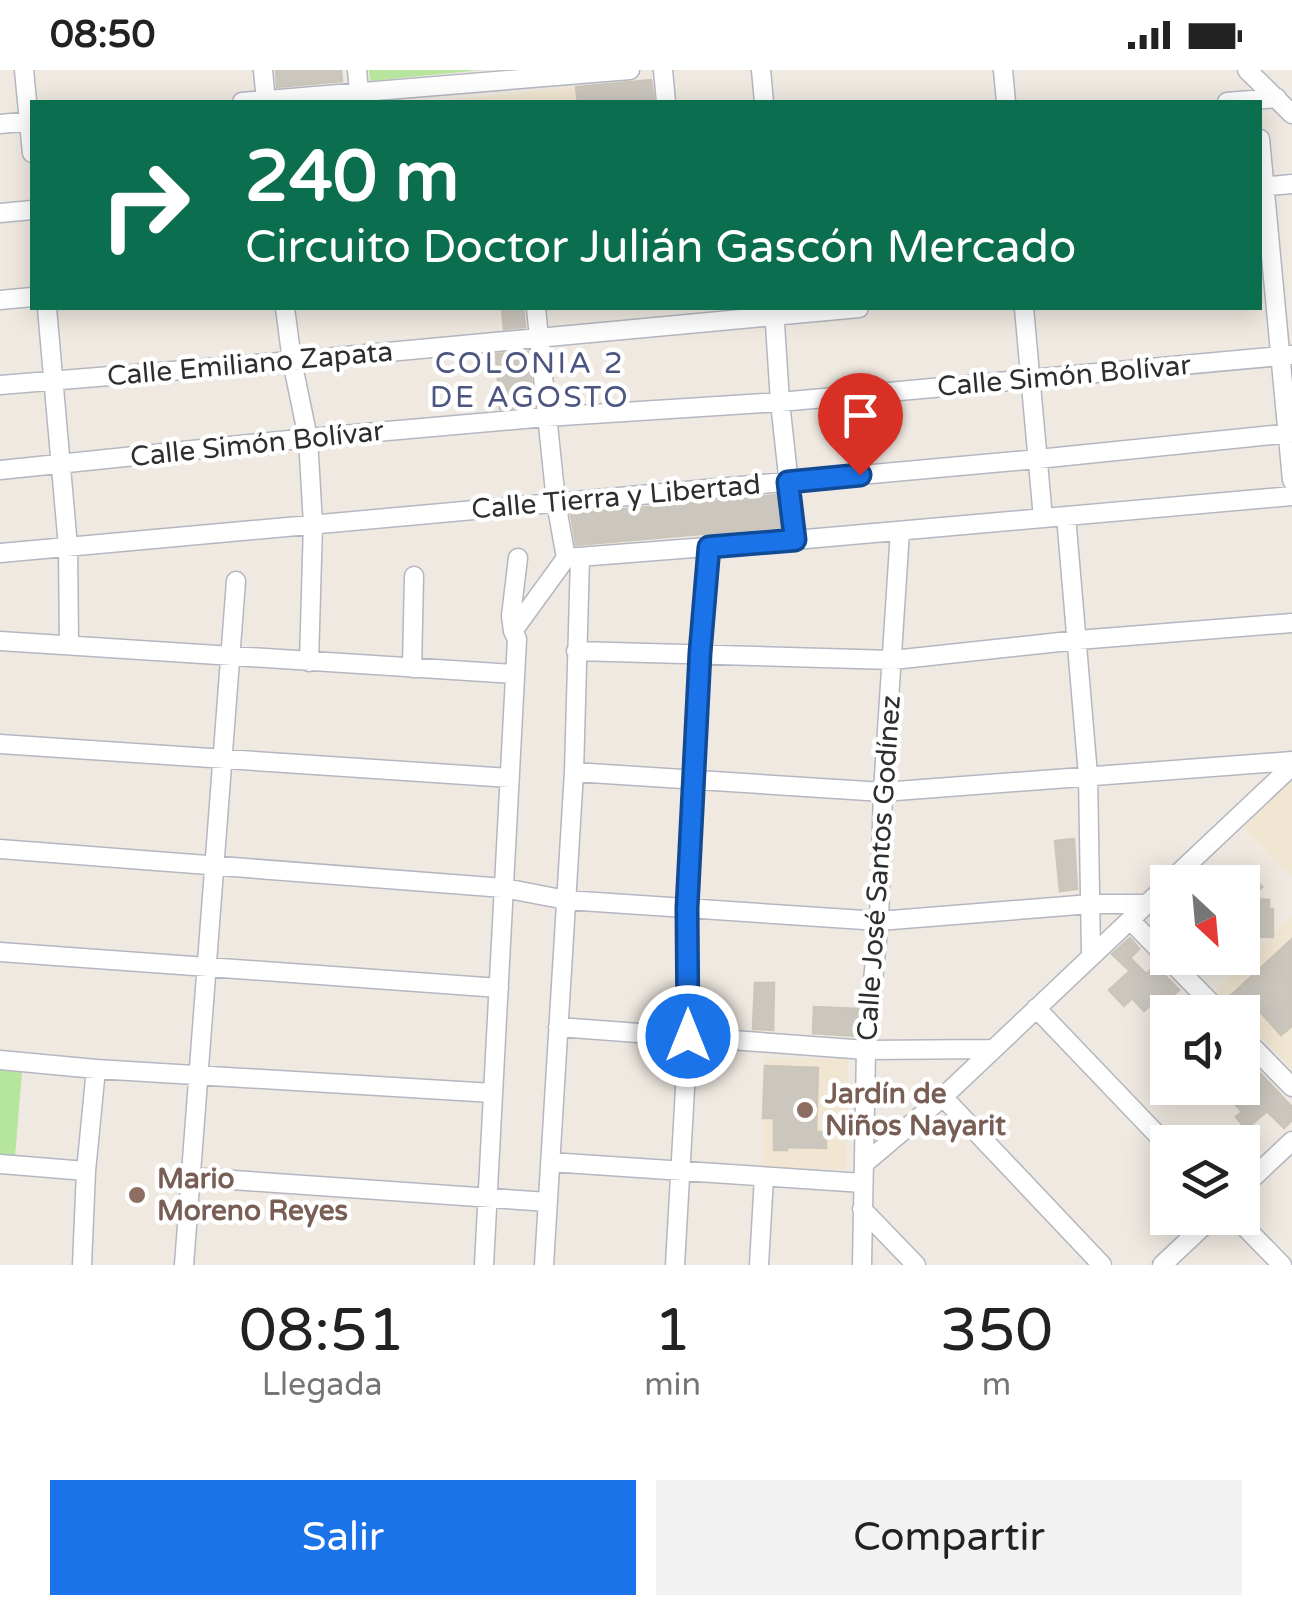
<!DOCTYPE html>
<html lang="es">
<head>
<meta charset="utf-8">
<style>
  :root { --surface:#fff; --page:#f2f2f2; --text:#222; --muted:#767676; --accent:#1a73e8 }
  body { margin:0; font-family:"Varela Round",sans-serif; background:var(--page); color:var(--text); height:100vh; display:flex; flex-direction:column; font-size:38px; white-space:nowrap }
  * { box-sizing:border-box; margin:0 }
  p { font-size:32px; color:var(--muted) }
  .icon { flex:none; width:55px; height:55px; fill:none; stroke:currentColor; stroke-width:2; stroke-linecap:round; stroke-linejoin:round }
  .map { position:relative; height:1195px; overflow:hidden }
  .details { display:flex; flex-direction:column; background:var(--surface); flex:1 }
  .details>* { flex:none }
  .banner { position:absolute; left:30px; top:30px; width:1232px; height:210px; border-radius:0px; box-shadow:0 5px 25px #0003; background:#0b6e4f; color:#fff; overflow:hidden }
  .needle { width:65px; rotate:154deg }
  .buttons { position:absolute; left:1150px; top:795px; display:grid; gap:20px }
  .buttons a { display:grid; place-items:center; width:110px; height:110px; border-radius:0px; background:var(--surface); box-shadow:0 5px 25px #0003; font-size:50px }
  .pin { position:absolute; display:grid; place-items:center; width:85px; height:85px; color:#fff; margin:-102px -42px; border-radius:50% 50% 50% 0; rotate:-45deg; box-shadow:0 0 10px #0007 }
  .pin .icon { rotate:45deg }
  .me { position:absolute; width:110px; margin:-55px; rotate:0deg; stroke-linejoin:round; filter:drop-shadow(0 0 8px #0008) }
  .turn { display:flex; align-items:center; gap:35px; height:210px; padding:0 50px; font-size:45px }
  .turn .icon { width:130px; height:130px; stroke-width:2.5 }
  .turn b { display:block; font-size:70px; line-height:85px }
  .eta { display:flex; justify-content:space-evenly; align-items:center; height:170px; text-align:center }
  .eta b { font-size:60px; font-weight:600; line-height:70px }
  .button { display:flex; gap:20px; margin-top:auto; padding:20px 50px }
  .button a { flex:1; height:115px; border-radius:0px; background:var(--accent); color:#fff; font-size:40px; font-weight:600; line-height:115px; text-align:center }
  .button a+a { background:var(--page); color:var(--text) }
  .status { display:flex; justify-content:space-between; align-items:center; height:70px; padding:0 50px; background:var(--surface); direction:ltr }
  .status svg { height:28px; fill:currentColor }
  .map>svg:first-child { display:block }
  .education { fill:#f0e6d1 }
  .green { fill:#b6e59e }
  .building { fill:#cbc7bf; stroke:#cbc5ba; stroke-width:2.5 }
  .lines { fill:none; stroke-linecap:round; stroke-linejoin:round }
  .minor-casing { stroke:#b4b7c1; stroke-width:21 }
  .minor { stroke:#fff; stroke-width:18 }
  .route-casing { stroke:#114b97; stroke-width:25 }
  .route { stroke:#1a73e8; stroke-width:18 }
  .education-dot { fill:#8d6e63; stroke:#fff; stroke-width:4 }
  .labels { text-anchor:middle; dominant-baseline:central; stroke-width:9; stroke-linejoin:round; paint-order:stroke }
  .street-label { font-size:28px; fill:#2e2e2e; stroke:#fff }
  .education-label { font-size:28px; font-weight:bold; fill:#785e54; stroke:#fff; text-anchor:start }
  .neighbourhood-label { font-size:30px; letter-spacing:2.5px; fill:#4d5680; stroke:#fff }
</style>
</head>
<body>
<div class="status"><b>08:50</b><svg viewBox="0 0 49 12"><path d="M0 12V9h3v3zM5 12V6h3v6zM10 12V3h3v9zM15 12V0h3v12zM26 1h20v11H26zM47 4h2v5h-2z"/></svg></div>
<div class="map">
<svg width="1292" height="1195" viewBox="0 0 1292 1195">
  <rect width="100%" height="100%" fill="#efe9e1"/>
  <path class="education" d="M 654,10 L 656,32 L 431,32 L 600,14 Z
    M 1292,710 L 1292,807 L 1243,757 Z
    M 1292,846 L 1292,999 L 1243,948 L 1242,942 L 1238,942 L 1216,920 Z
    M 765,988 L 848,989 L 846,1099 L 763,1098 Z"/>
  <path class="green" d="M 369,0 L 481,0 L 370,11 Z
    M 0,1000 L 22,1002 L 15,1087 L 0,1086 Z"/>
  <path class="building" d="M 276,0 L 341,0 L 342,11 L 277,17 Z
    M 651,10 L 654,32 L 578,32 L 576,17 Z
    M 502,238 L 523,238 L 525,257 L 504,259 Z
    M 528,282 L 534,336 L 500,339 L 496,284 Z
    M 778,425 L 781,457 L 576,475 L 571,444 Z
    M 1074,769 L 1077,819 L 1060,821 L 1055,771 Z
    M 1245,799 L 1262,817 L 1250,829 L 1269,830 L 1269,839 L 1273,839 L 1273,867 L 1242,866 L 1242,812 L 1237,812 L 1234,809 Z
    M 1130,868 L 1139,879 L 1130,888 L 1146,904 L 1155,896 L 1179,920 L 1166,931 L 1161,925 L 1144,941 L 1132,928 L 1124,936 L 1109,920 L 1130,901 L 1112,884 Z
    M 1292,869 L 1292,956 L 1281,965 L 1255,936 L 1242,948 L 1242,942 L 1238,942 L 1226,930 Z
    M 755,913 L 774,913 L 773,960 L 753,959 Z
    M 814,937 L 858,939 L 855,966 L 813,963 Z
    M 765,996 L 818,998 L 816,1062 L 826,1062 L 826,1078 L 787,1077 L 787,1080 L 774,1080 L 774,1048 L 763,1048 Z
    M 1253,996 L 1292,1037 L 1292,1050 L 1284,1058 L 1267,1041 L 1246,1059 L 1236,1047 L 1242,1042 L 1221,1018 L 1242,1018 L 1242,1005 Z"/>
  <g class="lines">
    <g class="minor-casing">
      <path id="minor" d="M 24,0 L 32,83
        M 263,0 L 266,32
        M 357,0 L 360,32
        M 663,0 L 666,32
        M 761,0 L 764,32
        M 1003,0 L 1006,32
        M 1247,0 L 1292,44
        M 242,32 L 630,0
        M 1227,32 L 1277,28
        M 0,54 L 32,51
        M 1260,69 L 1292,410
        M 1260,117 L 1292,114
        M 0,143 L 32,140
        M 0,230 L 32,227
        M 47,238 L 68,477 L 69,574
        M 285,238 L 292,291 L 308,368 L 313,454 L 309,592
        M 536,238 L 556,432 L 566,488
        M 774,238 L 780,332 L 795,470
        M 1024,238 L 1043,448
        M 0,315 L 292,291 L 859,238
        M 0,400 L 308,368 L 546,347 L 780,332 L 1292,285
        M 1066,446 L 1088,705 L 1091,884
        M 0,483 L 1038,389 L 1292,363
        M 566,488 L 795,470 L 1292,426
        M 513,561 L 511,546 L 518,488
        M 0,571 L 515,604
        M 576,581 L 893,590 L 1078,570 L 1292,553
        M 412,598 L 414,506
        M 0,674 L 510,708
        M 574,702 L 883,722 L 1292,691
        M 0,779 L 504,818 L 566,830 L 879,851 L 1091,834 L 1146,834
        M 1169,812 L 1292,696
        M 1130,850 L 1220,942
        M 0,882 L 499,918
        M 1036,938 L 1168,1076
        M 558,957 L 866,980 L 993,979
        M 1242,966 L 1292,1017
        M 0,990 L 96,999 L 493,1023
        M 943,1027 L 1102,1195
        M 550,1092 L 863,1113
        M 0,1094 L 86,1101
        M 864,1094 L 943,1027 L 1168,814
        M 190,1107 L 548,1132
        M 1242,1118 L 1292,1071
        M 862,1139 L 916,1195
        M 1236,1148 L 1282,1195
        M 82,1195 L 86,1101 L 96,999
        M 184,1195 L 236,511
        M 484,1195 L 517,569 L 513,561 L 566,488
        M 544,1195 L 574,702 L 580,488
        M 675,1195 L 688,966 L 687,838 L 700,583 L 709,477
        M 759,1195 L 764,1107
        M 862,1195 L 866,980 L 879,851 L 883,722 L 900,461
        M 1162,1195 L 1212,1148"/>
    </g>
    <use href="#minor" class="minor"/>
  </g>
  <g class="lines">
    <g class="route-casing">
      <path id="route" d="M 688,966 L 687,838 L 700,583 L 709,477 L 795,470 L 788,412 L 860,405"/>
    </g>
    <use href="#route" class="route"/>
  </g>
  <g class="education-dot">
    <circle cx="805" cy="1040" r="10"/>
    <circle cx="137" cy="1125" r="10"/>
  </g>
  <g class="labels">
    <g class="street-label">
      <text transform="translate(250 294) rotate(-5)">Calle Emiliano Zapata</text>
      <text transform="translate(1064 306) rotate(-5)">Calle Simón Bolívar</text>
      <text transform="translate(257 374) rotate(-6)">Calle Simón Bolívar</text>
      <text transform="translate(616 427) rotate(-5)">Calle Tierra y Libertad</text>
      <text transform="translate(879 798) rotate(-86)">Calle José Santos Godínez</text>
    </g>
    <g class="education-label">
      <text x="825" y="1024">Jardín de<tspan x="825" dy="32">Niños Nayarit</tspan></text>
      <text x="157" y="1109">Mario<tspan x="157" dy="32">Moreno Reyes</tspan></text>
    </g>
    <g class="neighbourhood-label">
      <text x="530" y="293">COLONIA 2<tspan x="530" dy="34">DE AGOSTO</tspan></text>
    </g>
  </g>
</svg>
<div class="buttons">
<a><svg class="needle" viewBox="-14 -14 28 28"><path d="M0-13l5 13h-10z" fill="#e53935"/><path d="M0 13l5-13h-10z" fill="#767676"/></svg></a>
<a><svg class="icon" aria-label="sound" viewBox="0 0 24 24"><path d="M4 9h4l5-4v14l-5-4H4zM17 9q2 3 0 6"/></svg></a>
<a><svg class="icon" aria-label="layers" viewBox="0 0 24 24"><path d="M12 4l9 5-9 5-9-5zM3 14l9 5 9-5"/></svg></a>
</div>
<div class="pin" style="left:860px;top:405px;background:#d93025"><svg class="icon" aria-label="arrive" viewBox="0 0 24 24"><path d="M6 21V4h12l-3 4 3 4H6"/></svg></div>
<svg class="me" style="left:688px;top:966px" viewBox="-20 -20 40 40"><circle r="17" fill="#1a73e8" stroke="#fff" stroke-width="3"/><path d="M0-11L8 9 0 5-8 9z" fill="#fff"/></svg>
<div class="banner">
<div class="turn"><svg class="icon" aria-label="right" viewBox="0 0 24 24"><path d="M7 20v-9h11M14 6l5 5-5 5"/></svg><div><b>240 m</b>Circuito Doctor Julián Gascón Mercado</div></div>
</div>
</div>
<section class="details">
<div class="eta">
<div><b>08:51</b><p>Llegada</p></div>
<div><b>1</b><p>min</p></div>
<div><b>350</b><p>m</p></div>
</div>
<div class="button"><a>Salir</a><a>Compartir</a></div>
</section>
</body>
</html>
